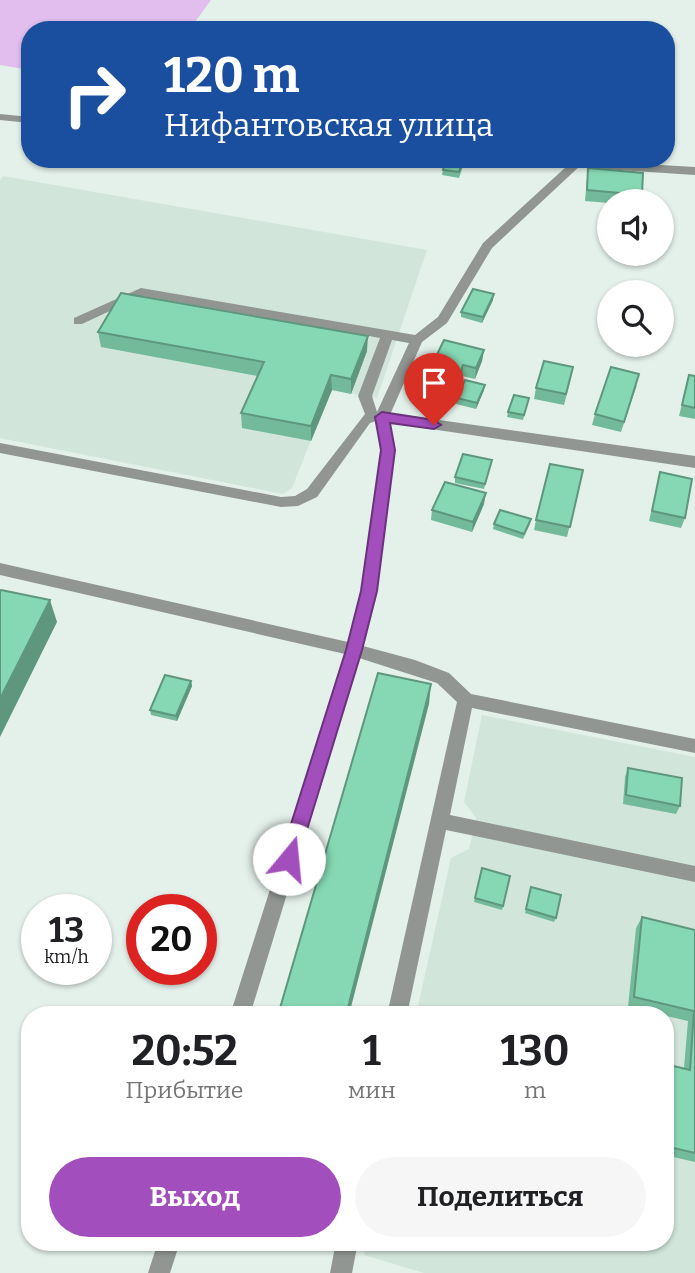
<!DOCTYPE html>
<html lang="ru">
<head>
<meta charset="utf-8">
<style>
  :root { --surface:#fff; --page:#f6f6f6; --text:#202124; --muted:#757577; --accent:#a34ebd }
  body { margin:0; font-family:Bitter,serif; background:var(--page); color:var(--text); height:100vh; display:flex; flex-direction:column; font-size:26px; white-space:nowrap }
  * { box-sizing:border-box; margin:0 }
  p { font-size:23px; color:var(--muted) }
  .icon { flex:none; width:38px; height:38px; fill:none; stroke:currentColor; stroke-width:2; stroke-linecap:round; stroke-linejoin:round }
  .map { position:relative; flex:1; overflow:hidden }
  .panel { position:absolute; left:21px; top:1006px; width:653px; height:245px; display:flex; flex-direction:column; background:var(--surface); border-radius:28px; box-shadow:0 2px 5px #0004 }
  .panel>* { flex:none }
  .hud { position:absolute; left:21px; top:21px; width:654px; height:147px; border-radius:28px; box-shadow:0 2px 5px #0004; background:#1a4fa0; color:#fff; overflow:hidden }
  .controls { position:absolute; left:597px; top:189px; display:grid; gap:14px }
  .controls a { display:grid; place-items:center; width:77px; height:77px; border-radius:50%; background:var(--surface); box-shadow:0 2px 5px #0004; font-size:35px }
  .speed { position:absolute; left:21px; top:894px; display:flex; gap:14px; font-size:35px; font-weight:700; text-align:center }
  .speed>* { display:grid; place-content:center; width:91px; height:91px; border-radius:50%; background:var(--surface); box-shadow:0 2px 5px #0004; line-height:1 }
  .speed small { font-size:18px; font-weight:400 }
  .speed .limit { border:10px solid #d22; background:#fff; color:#111 }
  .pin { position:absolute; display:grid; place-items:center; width:60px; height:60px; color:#fff; margin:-72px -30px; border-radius:50% 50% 50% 0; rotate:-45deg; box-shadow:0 0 7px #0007 }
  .pin .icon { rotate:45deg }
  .me { position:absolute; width:77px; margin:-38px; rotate:17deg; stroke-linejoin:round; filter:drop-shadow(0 0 5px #0008) }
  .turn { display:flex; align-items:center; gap:24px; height:147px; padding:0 28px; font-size:32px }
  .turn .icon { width:91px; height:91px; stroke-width:2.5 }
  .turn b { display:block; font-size:49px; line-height:60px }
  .eta { display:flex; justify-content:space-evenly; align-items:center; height:119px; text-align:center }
  .eta b { font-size:42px; font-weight:700; line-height:49px }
  .primary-button { display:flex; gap:14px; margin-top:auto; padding:14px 28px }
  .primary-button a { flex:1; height:80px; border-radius:42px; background:var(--accent); color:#fff; font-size:28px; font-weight:700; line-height:80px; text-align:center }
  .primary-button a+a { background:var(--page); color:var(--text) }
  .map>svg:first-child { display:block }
  .built { fill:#d1e5db }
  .green { fill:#e1beed }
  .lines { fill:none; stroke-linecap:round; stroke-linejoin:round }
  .lane { fill:#919693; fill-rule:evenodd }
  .street { fill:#919693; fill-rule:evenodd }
  .wall { fill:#73ba9b }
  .shaded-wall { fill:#5e977e }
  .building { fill:#86d8b4; stroke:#5e977e; stroke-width:2 }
  .route { fill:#a34ebd; stroke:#6a337b; stroke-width:2 }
</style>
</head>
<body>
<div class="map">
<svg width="695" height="1273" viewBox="0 0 695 1273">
  <rect width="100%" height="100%" fill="#e4f0ea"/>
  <path class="built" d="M 3,176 L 427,250 L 377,398 L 331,390 L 292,488 L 283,494 L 0,438 L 0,181 Z
    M 482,715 L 695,757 L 695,1273 L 424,1273 L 364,1255 L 366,1242 L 665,1242 L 665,1015 L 416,1015 L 451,858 L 469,849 L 474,828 L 476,818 L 464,802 Z"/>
  <path class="green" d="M 0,0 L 211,0 L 189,30 L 30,30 L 30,70 L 0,65 Z"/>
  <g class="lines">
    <path class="lane" d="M 0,114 L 30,117 L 30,123 L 0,120 Z
      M 522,159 L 562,159 L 582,164 L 492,248 L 447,323 L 422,342 L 389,417 L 395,450 L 377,591 L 363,646 L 415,660 L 449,673 L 471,694 L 695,739 L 695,753 L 472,708 L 450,815 L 695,866 L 695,882 L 446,830 L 407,1015 L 387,1015 L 457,702 L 437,683 L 359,658 L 250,1015 L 230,1015 L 345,654 L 0,575 L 0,563 L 348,642 L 361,591 L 381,450 L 376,421 L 370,423 L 317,497 L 298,506 L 281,507 L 0,453 L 0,443 L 281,497 L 295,496 L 307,489 L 365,414 L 358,396 L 380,338 L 142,296 L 82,324 L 74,324 L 74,318 L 141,288 L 415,335 L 438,317 L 483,243 L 567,166 L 527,162 ZM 392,340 L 409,343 L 377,412 L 372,396 Z
      M 158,1242 L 180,1242 L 170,1273 L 148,1273 Z
      M 336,1242 L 358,1242 L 352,1273 L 330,1273 Z"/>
    <path class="street" d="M 576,160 L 695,167 L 695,175 L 572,167 L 570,164 Z
      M 382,412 L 695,456 L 695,468 L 377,421 L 374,417 L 377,413 Z"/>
  </g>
  <path class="wall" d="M 463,166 L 459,178 L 442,175 L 443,170 Z
    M 588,168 L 642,195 L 641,201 L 609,201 L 609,203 L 585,201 Z
    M 493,300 L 482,323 L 461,317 L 461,312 Z
    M 98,332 L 367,351 L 351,394 L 332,390 L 311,441 L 242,428 L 241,413 L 258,376 L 101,347 Z
    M 484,350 L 482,361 L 475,379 L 462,376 L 458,384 L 431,377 L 431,367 Z
    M 689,375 L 695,376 L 695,419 L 679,416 Z
    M 571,378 L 564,405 L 534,399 L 536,388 Z
    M 637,385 L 621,432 L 592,425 L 595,414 Z
    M 484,390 L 476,409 L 456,404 L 457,398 Z
    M 529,398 L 523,420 L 507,417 L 508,412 Z
    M 492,460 L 484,489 L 455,483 L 455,477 Z
    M 583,470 L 567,537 L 534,530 L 536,520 Z
    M 660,472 L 685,518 L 681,528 L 649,521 Z
    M 484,504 L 472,532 L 431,520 L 432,510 Z
    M 531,519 L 530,524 L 523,539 L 493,529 L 494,524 Z
    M 191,681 L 192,686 L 177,721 L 151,715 L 150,710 Z
    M 628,768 L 680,806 L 676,814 L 623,804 L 625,777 Z
    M 482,868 L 510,876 L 502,910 L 474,902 Z
    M 531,887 L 556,918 L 554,922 L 525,913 Z
    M 642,917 L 695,930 L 695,1162 L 665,1155 L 665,1064 L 684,1068 L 688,1021 L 628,1007 L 636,928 Z"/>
  <path class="shaded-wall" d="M 494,294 L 493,300 L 482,323 L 483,317 Z
    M 368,336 L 367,351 L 351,394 L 351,379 Z
    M 484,350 L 482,361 L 475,379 L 476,368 Z
    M 463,365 L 462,376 L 458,384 L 460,374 Z
    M 331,375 L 332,390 L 311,441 L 311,426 Z
    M 485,385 L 484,390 L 476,409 L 477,403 Z
    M 486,493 L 484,504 L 472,532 L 473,522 Z
    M 50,600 L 57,622 L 0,737 L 0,699 Z
    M 191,681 L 192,686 L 177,721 L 176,716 Z
    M 431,684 L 429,704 L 349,1015 L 346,1015 Z"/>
  <path class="building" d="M 446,159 L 463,160 L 459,172 L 443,170 Z
    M 588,168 L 643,173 L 642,195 L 587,190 Z
    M 473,289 L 494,294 L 483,317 L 461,312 Z
    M 121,293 L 368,336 L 351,379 L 331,375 L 311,426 L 241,413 L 264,362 L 98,332 Z
    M 444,340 L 484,350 L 476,368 L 463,365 L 460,374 L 431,367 Z
    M 544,361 L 573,367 L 566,394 L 536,388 Z
    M 611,367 L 639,374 L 624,422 L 595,414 Z
    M 689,375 L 695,376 L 695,408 L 682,405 Z
    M 465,380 L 485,385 L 477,403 L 457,398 Z
    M 514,395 L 529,398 L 524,415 L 508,412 Z
    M 463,454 L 492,460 L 485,484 L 455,477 Z
    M 550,464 L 583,470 L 570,527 L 536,520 Z
    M 660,472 L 692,479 L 685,518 L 652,511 Z
    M 445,482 L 486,493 L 473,522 L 432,510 Z
    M 500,510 L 531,519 L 524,534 L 494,524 Z
    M 1,590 L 50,600 L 0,699 L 0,591 Z
    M 378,673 L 431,684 L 346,1015 L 278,1015 Z
    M 165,675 L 191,681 L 176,716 L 150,710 Z
    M 628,768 L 682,778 L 680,806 L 626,795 Z
    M 482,868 L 510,876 L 503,906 L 475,898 Z
    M 531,887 L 561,895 L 556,918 L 526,909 Z
    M 642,917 L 695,930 L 695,1153 L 665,1146 L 665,1064 L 690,1070 L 694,1011 L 634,997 Z"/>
  <path class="route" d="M 382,412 L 434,420 L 441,425 L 434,429 L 390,423 L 395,450 L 377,591 L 362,650 L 298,859 L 295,865 L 289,867 L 282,865 L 280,859 L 346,650 L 361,591 L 381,450 L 375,417 Z"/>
</svg>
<div class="controls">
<a><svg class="icon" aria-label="sound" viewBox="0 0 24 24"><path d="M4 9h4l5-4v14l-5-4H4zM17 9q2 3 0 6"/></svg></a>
<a><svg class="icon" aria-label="search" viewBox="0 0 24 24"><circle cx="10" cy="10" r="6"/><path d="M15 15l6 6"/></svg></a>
</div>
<div class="speed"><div>13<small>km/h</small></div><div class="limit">20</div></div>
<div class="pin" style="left:434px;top:425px;background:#d93025"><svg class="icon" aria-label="arrive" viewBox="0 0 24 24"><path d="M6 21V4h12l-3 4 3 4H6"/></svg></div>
<svg class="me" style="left:289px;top:859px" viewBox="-20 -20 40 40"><circle r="19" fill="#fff"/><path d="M0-13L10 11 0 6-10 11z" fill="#a34ebd"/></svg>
<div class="hud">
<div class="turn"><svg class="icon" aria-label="right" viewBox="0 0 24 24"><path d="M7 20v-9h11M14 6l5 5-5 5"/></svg><div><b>120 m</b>Нифантовская улица</div></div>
</div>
<section class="panel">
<div class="eta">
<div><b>20:52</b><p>Прибытие</p></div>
<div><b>1</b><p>мин</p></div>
<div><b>130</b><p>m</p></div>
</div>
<div class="primary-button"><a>Выход</a><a>Поделиться</a></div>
</section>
</div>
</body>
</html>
